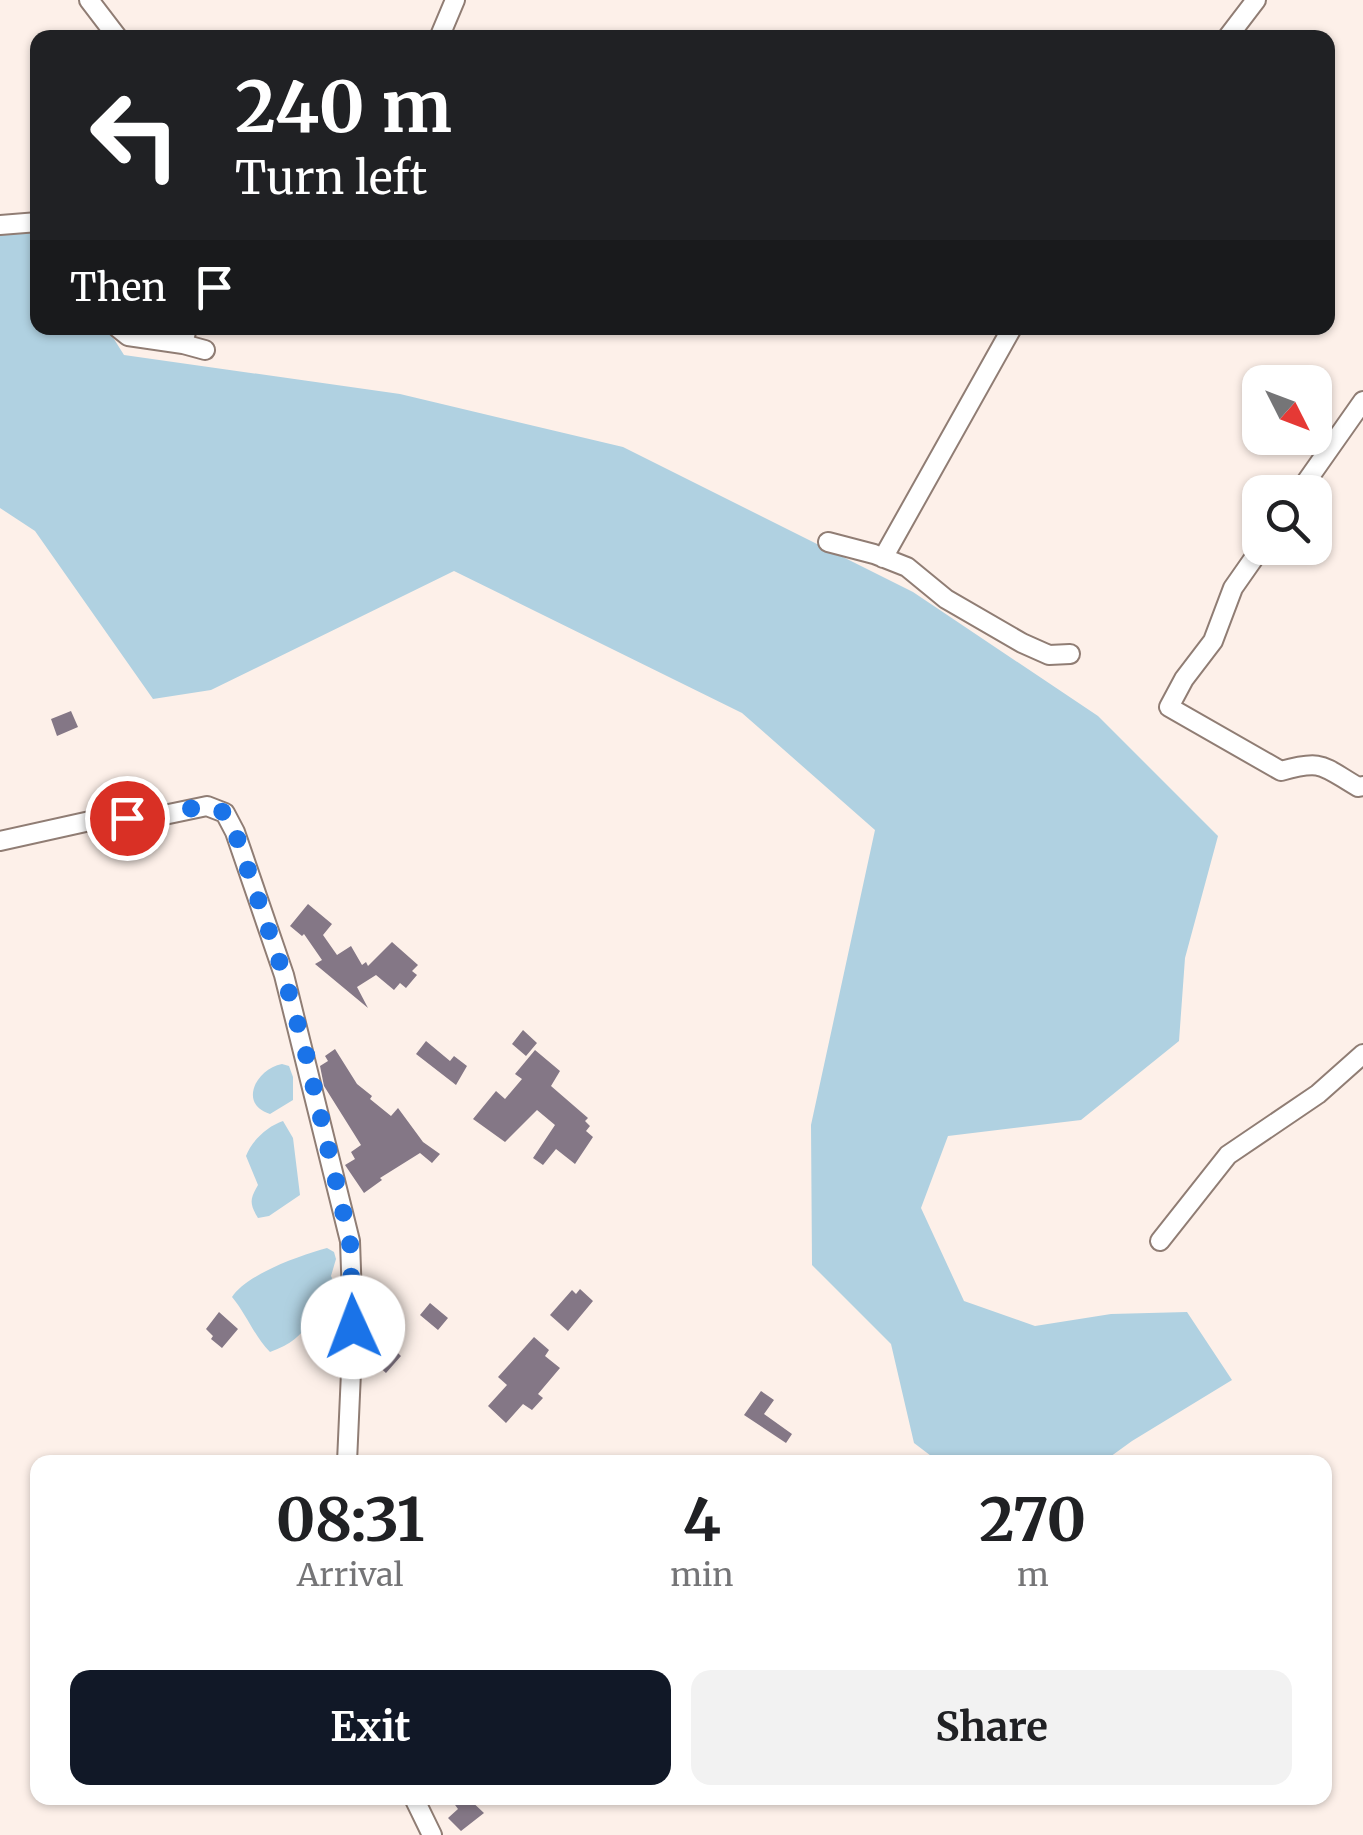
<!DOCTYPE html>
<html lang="en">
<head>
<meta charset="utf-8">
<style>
  :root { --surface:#fff; --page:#f2f2f2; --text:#202124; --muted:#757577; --accent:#111827 }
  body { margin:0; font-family:Merriweather,serif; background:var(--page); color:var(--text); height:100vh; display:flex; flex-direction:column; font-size:38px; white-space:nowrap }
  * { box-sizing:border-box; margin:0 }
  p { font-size:32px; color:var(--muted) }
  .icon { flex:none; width:55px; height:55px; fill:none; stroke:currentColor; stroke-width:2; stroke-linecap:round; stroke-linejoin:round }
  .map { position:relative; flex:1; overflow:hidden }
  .sheet { position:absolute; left:30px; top:1455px; width:1302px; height:350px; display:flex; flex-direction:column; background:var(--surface); border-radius:20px; box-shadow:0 2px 8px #0004 }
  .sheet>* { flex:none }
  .hud { position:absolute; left:30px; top:30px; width:1305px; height:305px; border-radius:20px; box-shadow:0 2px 8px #0004; background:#202124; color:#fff; overflow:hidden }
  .needle { width:65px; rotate:132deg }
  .controls { position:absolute; left:1242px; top:365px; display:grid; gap:20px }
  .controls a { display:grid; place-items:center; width:90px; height:90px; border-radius:20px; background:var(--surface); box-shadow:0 2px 8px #0004; font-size:50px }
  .pin { position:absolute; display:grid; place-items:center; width:85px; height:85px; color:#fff; margin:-42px; border:5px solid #fff; border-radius:50%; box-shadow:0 2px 10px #0007 }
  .me { position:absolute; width:110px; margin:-55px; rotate:358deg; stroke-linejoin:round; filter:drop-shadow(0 0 8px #0008) }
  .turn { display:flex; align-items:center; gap:35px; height:210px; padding:0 40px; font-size:45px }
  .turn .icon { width:130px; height:130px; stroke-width:2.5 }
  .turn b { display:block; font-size:70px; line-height:85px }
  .then { display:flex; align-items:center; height:95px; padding:0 40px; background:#0003; gap:20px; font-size:38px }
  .eta { display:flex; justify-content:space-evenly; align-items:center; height:170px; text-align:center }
  .eta b { font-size:60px; font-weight:700; line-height:70px }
  .primary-button { display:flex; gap:20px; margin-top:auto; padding:20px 40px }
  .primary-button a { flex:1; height:115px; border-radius:20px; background:var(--accent); color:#fff; font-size:40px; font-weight:700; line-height:115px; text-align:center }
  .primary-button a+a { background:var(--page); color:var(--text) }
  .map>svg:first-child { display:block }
  .water { fill:#b0d1e1 }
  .building { fill:#847786 }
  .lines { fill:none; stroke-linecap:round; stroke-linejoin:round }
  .minor-casing { stroke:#907d74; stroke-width:22 }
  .minor { stroke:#fff; stroke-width:18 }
  .route { stroke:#1a73e8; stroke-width:18; stroke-dasharray:0 32.4 }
</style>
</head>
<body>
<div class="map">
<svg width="1363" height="1835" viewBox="0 0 1363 1835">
  <rect width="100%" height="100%" fill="#fdf0e9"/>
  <path class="water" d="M 37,227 L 38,328 L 107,328 L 124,355 L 400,394 L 623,447 L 913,592 L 1098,716 L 1218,836 L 1185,958 L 1179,1041 L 1081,1120 L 948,1136 L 921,1208 L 964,1301 L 1035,1326 L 1111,1314 L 1187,1312 L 1232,1380 L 1132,1441 L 1103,1462 L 939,1462 L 914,1443 L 891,1344 L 812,1265 L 811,1125 L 875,830 L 742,713 L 454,571 L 211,690 L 153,699 L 35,531 L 0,508 L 0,228 Z
    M 282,1064 L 289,1066 L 293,1077 L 293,1100 L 270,1114 C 238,1104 256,1069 282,1064 Z
    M 283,1121 L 293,1138 L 300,1195 L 269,1216 L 258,1218 C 249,1203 250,1199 258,1185 L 246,1156 C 252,1140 268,1126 283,1121 Z
    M 327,1248 L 334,1252 L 336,1259 L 331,1276 L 336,1287 C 308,1313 313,1337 270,1352 C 254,1336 247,1315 232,1297 C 247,1274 301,1255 327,1248 Z"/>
  <path class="building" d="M 71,711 L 78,727 L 57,736 L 51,719 Z
    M 308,904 L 332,924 L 323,935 L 337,955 L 351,946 L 362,965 L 366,962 L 368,966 L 392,942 L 418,965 L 412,971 L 417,975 L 406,988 L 400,983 L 394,990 L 376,975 L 357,987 L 368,1008 L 315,964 L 322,960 L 304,934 L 302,936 L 290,926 Z
    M 523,1030 L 537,1043 L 526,1056 L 512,1044 Z
    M 426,1041 L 450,1061 L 454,1056 L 467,1066 L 456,1085 L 416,1054 Z
    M 335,1049 L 357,1084 L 372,1096 L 370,1099 L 391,1116 L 398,1108 L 423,1142 L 440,1154 L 432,1163 L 420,1153 L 380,1178 L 382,1180 L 364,1193 L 345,1165 L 355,1159 L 351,1152 L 361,1145 L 324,1086 L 320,1066 L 328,1061 L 325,1056 Z
    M 535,1050 L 560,1071 L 551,1086 L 588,1118 L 585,1121 L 590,1126 L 586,1131 L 593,1137 L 575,1164 L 556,1149 L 543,1165 L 533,1158 L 555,1125 L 537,1110 L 505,1142 L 473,1119 L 496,1091 L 505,1099 L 522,1079 L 515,1074 Z
    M 580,1289 L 593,1301 L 568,1331 L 550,1315 L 572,1290 L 576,1294 Z
    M 430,1303 L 448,1318 L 438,1330 L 420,1315 Z
    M 219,1312 L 238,1329 L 222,1348 L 211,1339 L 213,1336 L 206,1329 Z
    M 534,1337 L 549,1350 L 545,1356 L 560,1368 L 538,1394 L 543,1398 L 532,1410 L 523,1404 L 506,1423 L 488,1406 L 507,1385 L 498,1377 Z
    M 383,1339 L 401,1356 L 386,1373 L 367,1356 Z
    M 761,1391 L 774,1400 L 764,1414 L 792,1434 L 786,1443 L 744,1415 Z
    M 450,1798 L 468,1798 L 484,1813 L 461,1831 L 448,1818 L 458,1809 Z"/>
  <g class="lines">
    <g class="minor-casing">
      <path id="minor" d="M 89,0 L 118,38
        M 439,38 L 455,0
        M 1227,38 L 1256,0
        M 0,225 L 38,222
        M 118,328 L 128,336 L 183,344
        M 187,328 L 183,344 L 205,350
        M 1299,492 L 1363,401
        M 828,542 L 874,554 L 907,567 L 946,599 L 1022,643 L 1049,655 L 1070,654
        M 1261,548 L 1233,588 L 1213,641 L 1184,679 L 1169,707 L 1281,771 C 1323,759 1322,766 1358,787 L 1363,786
        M 883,558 L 1012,328
        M 0,841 L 90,821 L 164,815 L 207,806 L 225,813 L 235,832 L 284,975 L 350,1241 L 353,1327 L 347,1462
        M 1160,1241 L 1228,1155 L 1318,1094 L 1363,1054
        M 414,1798 L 432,1835"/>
    </g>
    <use href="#minor" class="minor"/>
  </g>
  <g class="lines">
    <path class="route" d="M 127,818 L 207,806 L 226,813 L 235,832 L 284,975 L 306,1054 L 350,1241 L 353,1327"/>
  </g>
</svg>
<div class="controls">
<a><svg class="needle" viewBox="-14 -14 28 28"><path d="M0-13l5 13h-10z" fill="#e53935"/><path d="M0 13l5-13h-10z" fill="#757577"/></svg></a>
<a><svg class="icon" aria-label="search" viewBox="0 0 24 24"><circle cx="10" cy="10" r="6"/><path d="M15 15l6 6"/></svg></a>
</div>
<div class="pin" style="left:127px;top:818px;background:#d93025"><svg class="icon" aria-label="arrive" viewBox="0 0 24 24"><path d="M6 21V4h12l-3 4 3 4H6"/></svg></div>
<svg class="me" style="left:353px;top:1327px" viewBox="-20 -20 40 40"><circle r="19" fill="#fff"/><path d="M0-13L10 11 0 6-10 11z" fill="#1a73e8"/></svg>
<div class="hud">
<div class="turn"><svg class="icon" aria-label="left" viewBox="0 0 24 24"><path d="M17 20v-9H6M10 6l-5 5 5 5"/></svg><div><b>240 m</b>Turn left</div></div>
<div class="then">Then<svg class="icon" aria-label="arrive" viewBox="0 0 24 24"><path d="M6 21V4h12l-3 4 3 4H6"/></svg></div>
</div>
<section class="sheet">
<div class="eta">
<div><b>08:31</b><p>Arrival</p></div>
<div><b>4</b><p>min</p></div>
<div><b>270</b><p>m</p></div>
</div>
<div class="primary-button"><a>Exit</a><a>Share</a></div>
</section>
</div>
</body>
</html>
